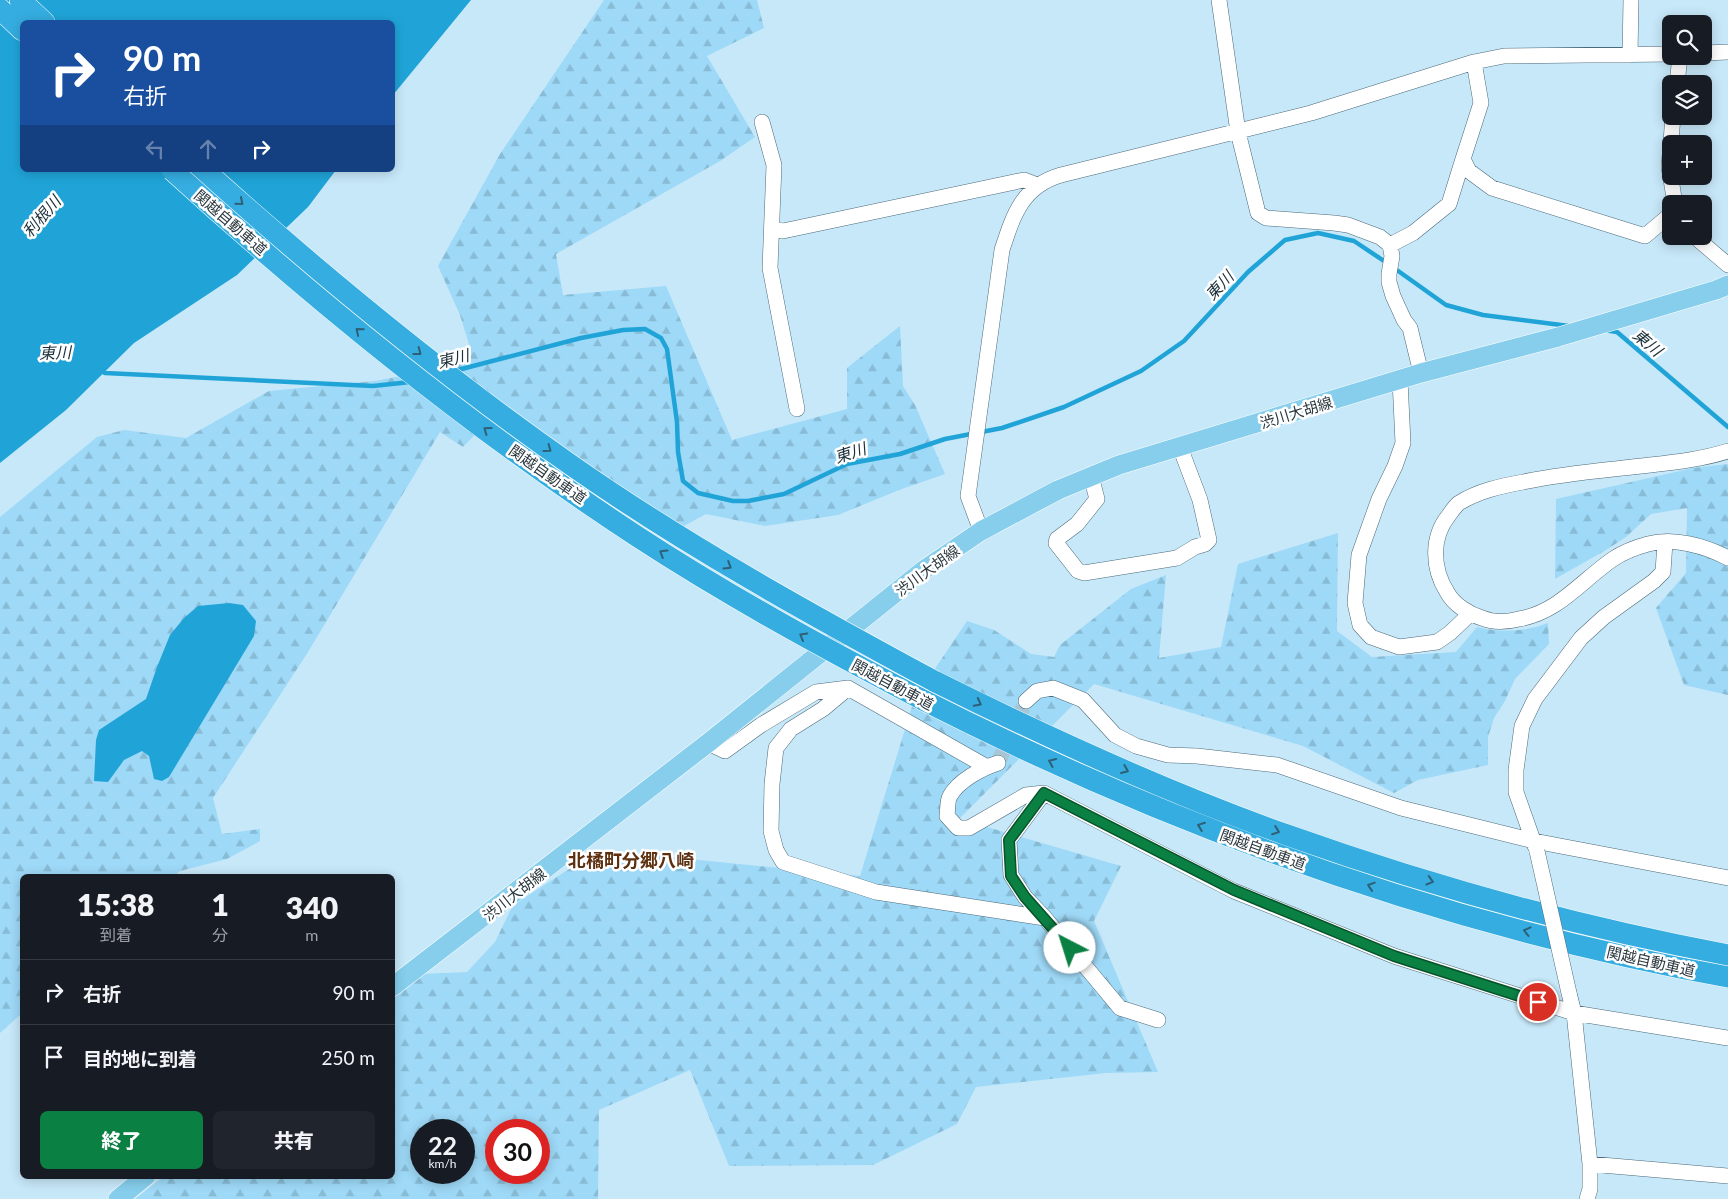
<!DOCTYPE html>
<html lang="ja">
<head>
<meta charset="utf-8">
<style>
  :root { --surface:#171b24; --page:#20242c; --text:#f1f3f6; --muted:#9ea1a6; --line:#363941; --accent:#0b8043 }
  body { margin:0; font-family:Lato,"Noto Sans JP",sans-serif; background:var(--page); color:var(--text); height:100vh; display:flex; flex-direction:column; font-size:19px; white-space:nowrap }
  * { box-sizing:border-box; margin:0 }
  p { font-size:16px; color:var(--muted) }
  .icon { flex:none; width:28px; height:28px; fill:none; stroke:currentColor; stroke-width:2; stroke-linecap:round; stroke-linejoin:round }
  .map { position:relative; flex:1; overflow:hidden }
  .sheet { position:absolute; left:20px; top:874px; width:375px; height:305px; display:flex; flex-direction:column; background:var(--surface); border-radius:8px; box-shadow:0 2px 12px #0003 }
  .sheet>* { flex:none }
  .top-card { position:absolute; left:20px; top:20px; width:375px; height:152px; border-radius:8px; box-shadow:0 2px 12px #0003; background:#1a4fa0; color:#fff; overflow:hidden }
  .fabs { position:absolute; left:1662px; top:15px; display:grid; gap:10px }
  .fabs a { display:grid; place-items:center; width:50px; height:50px; border-radius:8px; background:var(--surface); box-shadow:0 2px 12px #0003; font-size:25px }
  .speed { position:absolute; left:410px; top:1119px; display:flex; gap:10px; font-size:25px; font-weight:700; text-align:center }
  .speed>* { display:grid; place-content:center; width:65px; height:65px; border-radius:50%; background:var(--surface); box-shadow:0 2px 12px #0003; line-height:1 }
  .speed small { font-size:12px; font-weight:400 }
  .speed .limit { border:8px solid #d22; background:#fff; color:#111 }
  .pin { position:absolute; display:grid; place-items:center; width:42px; height:42px; color:#fff; margin:-21px; border:2px solid #fff; border-radius:50%; box-shadow:0 1px 5px #0007 }
  .me { position:absolute; width:55px; margin:-28px; rotate:320deg; stroke-linejoin:round; filter:drop-shadow(0 0 4px #0008) }
  .turn { display:flex; align-items:center; gap:18px; height:105px; padding:0 20px; font-size:22px }
  .turn .icon { width:65px; height:65px; stroke-width:2.5 }
  .turn b { display:block; font-size:35px; line-height:42px }
  .lanes { display:flex; align-items:center; height:48px; padding:0 20px; background:#0003; justify-content:center; gap:25px; direction:ltr }
  .lanes .off { opacity:.35 }
  .eta { display:flex; justify-content:space-evenly; align-items:center; height:85px; text-align:center }
  .eta b { font-size:30px; font-weight:800; line-height:35px }
  .cta { display:flex; gap:10px; margin-top:auto; padding:10px 20px }
  .cta a { flex:1; height:58px; border-radius:8px; background:var(--accent); color:#fff; font-size:20px; font-weight:800; line-height:58px; text-align:center }
  .cta a+a { background:var(--page); color:var(--text) }
  ul { padding:0; list-style:none }
  li { display:flex; align-items:center; gap:15px; height:65px; padding:0 20px; border-top:1px solid var(--line) }
  li div { flex:1 }
  li b { display:block; font-size:19px }
  li em { font-style:normal }
  .map>svg:first-child { display:block }
  .forest { fill:url(#forest-firs); fill-rule:evenodd }
  .water { fill:#20a4d8 }
  .lines { fill:none; stroke-linecap:round; stroke-linejoin:round }
  .stream { stroke:#20a4d8; stroke-width:4.5 }
  .minor-tunnel { stroke:#a8c5d4; stroke-width:15; stroke-dasharray:15 8; stroke-linecap:butt }
  .minor-casing { stroke:#4c6a79; stroke-width:16 }
  .major-casing { stroke:#fff; stroke-width:20 }
  .highway-casing { stroke:#fff; stroke-width:22 }
  .minor { stroke:#fff; stroke-width:15 }
  .major { stroke:#86ceec; stroke-width:19 }
  .highway { stroke:#35ade0; stroke-width:21 }
  .minor-bridge-casing { stroke:#4c6a79; stroke-width:16; stroke-linecap:butt }
  .highway-bridge-casing { stroke:#fff; stroke-width:22; stroke-linecap:butt }
  .minor-bridge { stroke:#fff; stroke-width:15 }
  .highway-bridge { stroke:#35ade0; stroke-width:21 }
  .oneway { stroke:#2e6077 }
  .route-casing { stroke:#07532c; stroke-width:12 }
  .route { stroke:#0b8043; stroke-width:9 }
  .labels { text-anchor:middle; dominant-baseline:central; stroke-width:5; stroke-linejoin:round; paint-order:stroke }
  .street-label { font-size:15px; fill:#2a373e; stroke:#fff }
  .water-label { font-size:16px; font-style:italic; fill:#1b2f39; stroke:#fff }
  .quarter-label { font-size:18px; font-weight:bold; fill:#5e3010; stroke:#fff }
</style>
</head>
<body>
<div class="map">
<svg width="1728" height="1199" viewBox="0 0 1728 1199">
  <defs>
    <pattern id="forest-firs" width="22" height="20" patternUnits="userSpaceOnUse" patternTransform="scale(1.25)"><rect width="22" height="20" fill="#9ed9f7"/><path d="M5 1l3.5 6h-7zM16 11l3.5 6h-7z" fill="#88bbd5"/></pattern>
  </defs>
  <rect width="100%" height="100%" fill="#c7e8f9"/>
  <path class="forest" d="M 604,0 L 757,0 L 764,28 L 707,56 L 755,137 L 720,161 L 556,254 L 563,295 L 666,286 L 732,440 L 847,409 L 847,368 L 900,326 L 903,386 L 915,405 L 945,474 L 899,490 L 838,515 L 765,526 L 706,514 L 682,527 L 501,408 L 463,447 L 440,432 L 308,652 L 213,798 L 222,834 L 260,829 L 260,841 L 227,859 L 180,871 L 174,876 L 22,876 L 22,1013 L 0,1033 L 0,517 L 97,437 L 124,430 L 186,438 L 269,391 L 375,381 L 428,371 L 471,351 L 460,315 L 438,266 L 500,154 Z
    M 1728,464 L 1728,695 L 1684,685 L 1656,608 L 1686,573 L 1687,508 L 1651,514 L 1626,537 L 1606,550 L 1555,579 L 1556,499 L 1693,468 Z
    M 1338,533 L 1337,631 L 1372,657 L 1456,652 L 1477,627 C 1502,633 1524,632 1548,623 L 1549,644 L 1515,679 L 1505,701 L 1494,718 L 1488,737 L 1488,765 L 1418,780 L 1394,793 L 1303,746 L 1094,684 L 959,819 L 1121,866 L 1094,921 L 1158,1072 L 1106,1073 L 976,1087 L 957,1124 L 873,1165 L 729,1166 L 690,1070 L 599,1110 L 598,1199 L 135,1199 L 164,1176 L 392,1176 L 393,996 L 420,974 L 467,972 L 495,942 L 513,905 L 599,850 L 860,876 L 914,700 L 967,621 L 994,630 L 1031,654 L 1054,657 L 1060,645 L 1131,589 L 1166,575 L 1159,658 L 1221,647 L 1238,564 ZM 421,1130 L 464,1130 L 464,1172 L 421,1172 ZM 496,1130 L 539,1130 L 539,1172 L 496,1172 Z"/>
  <path class="water" d="M 0,0 L 471,0 L 393,95 L 392,22 L 22,22 L 22,170 L 336,170 L 308,207 L 237,275 L 134,343 L 66,410 L 0,463 Z
    M 229,603 L 243,605 L 256,621 L 254,636 L 169,777 L 162,781 L 154,779 L 149,756 L 142,751 L 124,760 L 108,782 L 94,781 L 96,740 L 99,730 L 146,699 L 157,667 L 170,635 L 184,618 L 198,606 Z"/>
  <g class="lines">
    <path class="stream" d="M 1394,268 L 1446,305 L 1483,315 L 1569,326
      M 1604,330 L 1617,332 L 1728,427
      M 101,371 L 105,373 L 373,386 L 410,382
      M 454,371 L 581,338 L 623,330 L 645,329 L 661,338 L 667,349 L 677,422 L 678,452 L 683,481 L 698,493 L 733,501 L 748,501 L 784,494 L 847,464 L 900,454 L 945,439 L 1002,428 L 1064,407 L 1141,371 L 1184,341 L 1248,272 L 1285,240 L 1318,233 L 1354,241 L 1387,263"/>
    <path class="minor-tunnel" d="M 998,763 L 1026,701"/>
    <g class="minor-casing">
      <path id="minor" d="M 1219,0 L 1238,132 L 1258,213 L 1266,218 L 1334,223 L 1348,225 L 1380,237 L 1390,245 L 1392,256 L 1389,274 L 1389,282 L 1393,296 L 1404,320 L 1410,328 L 1421,373
        M 1704,53 L 1728,52
        M 1630,55 L 1631,0
        M 1474,62 L 1481,103 L 1463,159 L 1469,171 L 1492,188 L 1645,236 L 1671,214
        M 1677,84 L 1680,56
        M 1673,116 L 1669,167 L 1675,204
        M 762,122 L 774,165 L 770,268 L 797,409
        M 772,229 L 783,231 L 1024,180 L 1037,185
        M 1694,236 L 1728,265
        M 1390,245 L 1413,233 L 1449,204 L 1463,159
        M 1400,380 L 1403,443 L 1395,466 L 1379,499 L 1359,555 L 1355,603 L 1360,625 L 1371,637 L 1399,647 L 1437,642 L 1450,633 L 1470,614
        M 1728,451 C 1703,459 1677,462 1650,465 C 1608,470 1565,473 1523,482 C 1501,486 1478,491 1459,503 C 1455,506 1452,511 1449,515 C 1431,537 1432,568 1447,592 C 1454,605 1469,614 1482,618 C 1494,623 1507,622 1519,619 C 1559,612 1581,581 1613,559 C 1622,553 1637,547 1648,544 C 1674,537 1705,546 1728,558
        M 1091,476 L 1097,499 L 1077,524 L 1057,539 L 1056,543 L 1078,571 L 1084,573 L 1177,558 L 1195,547 L 1205,544 L 1209,540 L 1200,500 L 1180,447
        M 981,531 L 968,496 L 1002,250 C 1013,216 1022,186 1061,175 L 1311,113 L 1474,62 L 1504,56 L 1671,54
        M 848,688 L 823,709 L 791,729 L 776,748 L 772,784 L 771,831 L 776,850 L 783,862 L 876,892 L 1045,918
        M 1026,701 L 1037,691 L 1053,688 L 1083,700 L 1115,735 L 1136,746 L 1168,755 L 1197,756 L 1277,765 L 1401,808 L 1534,841 L 1728,878
        M 708,743 L 725,751 L 761,725 L 816,692 L 848,688 L 987,767
        M 998,763 C 982,768 958,781 950,796 C 947,801 948,810 947,816 L 958,828 L 969,828 L 1026,795 L 1044,793 L 1234,891 L 1394,956 L 1574,1013 L 1728,1038
        M 1044,793 L 1009,840 L 1011,875 L 1025,897 L 1045,918 L 1120,1008 L 1158,1020
        M 1535,846 L 1516,792 L 1516,770 L 1522,726 L 1535,699 L 1581,638 L 1604,617 L 1654,581 L 1663,572 L 1665,542
        M 1569,993 L 1574,1013 L 1590,1164 L 1590,1189 L 1587,1199
        M 1590,1164 L 1728,1176"/>
    </g>
    <g class="major-casing">
      <path id="major" d="M 392,987 L 708,743 L 925,569 L 981,531 L 1058,490 L 1119,465 L 1421,373 L 1558,337 L 1716,290 L 1728,285
        M 118,1199 L 146,1176"/>
    </g>
    <g class="highway-casing">
      <path id="highway" d="M 20,0 L 44,22
        M 0,9 L 22,30
        M 934,681 C 1048,738 1166,792 1287,835 C 1430,886 1579,927 1728,955
        M 923,700 C 1177,829 1448,926 1728,977"/>
    </g>
    <use href="#minor" class="minor"/>
    <use href="#major" class="major"/>
    <use href="#highway" class="highway"/>
    <g class="minor-bridge-casing">
      <path id="minor-bridge" d="M 1537,851 L 1569,993"/>
    </g>
    <g class="highway-bridge-casing">
      <path id="highway-bridge" d="M 172,170 C 318,303 473,429 638,537 C 730,597 826,649 923,700
        M 204,170 C 321,275 442,375 571,465 C 687,546 810,614 934,681"/>
    </g>
    <use href="#minor-bridge" class="minor-bridge"/>
    <use href="#highway-bridge" class="highway-bridge"/>
  </g>
  <defs><path id="oneway-chevron" d="M-2-3.5L2.5 0L-2 3.5" fill="none" stroke-width="1.6" stroke-linecap="round" stroke-linejoin="round" transform="scale(1.25)"/></defs>
  <g class="oneway">
    <use href="#oneway-chevron" transform="translate(240 202) rotate(41)"/>
    <use href="#oneway-chevron" transform="translate(359 331) rotate(-140)"/>
    <use href="#oneway-chevron" transform="translate(418 352) rotate(37)"/>
    <use href="#oneway-chevron" transform="translate(487 430) rotate(-144)"/>
    <use href="#oneway-chevron" transform="translate(548 449) rotate(36)"/>
    <use href="#oneway-chevron" transform="translate(663 553) rotate(-148)"/>
    <use href="#oneway-chevron" transform="translate(728 566) rotate(32)"/>
    <use href="#oneway-chevron" transform="translate(803 636) rotate(-150)"/>
    <use href="#oneway-chevron" transform="translate(978 703) rotate(27)"/>
    <use href="#oneway-chevron" transform="translate(1052 762) rotate(-156)"/>
    <use href="#oneway-chevron" transform="translate(1125 770) rotate(23)"/>
    <use href="#oneway-chevron" transform="translate(1201 826) rotate(-159)"/>
    <use href="#oneway-chevron" transform="translate(1276 831) rotate(21)"/>
    <use href="#oneway-chevron" transform="translate(1430 881) rotate(16)"/>
    <use href="#oneway-chevron" transform="translate(1371 886) rotate(-162)"/>
    <use href="#oneway-chevron" transform="translate(1527 931) rotate(-166)"/>
  </g>
  <g class="lines">
    <g class="route-casing">
      <path id="route" d="M 1070,948 L 1025,897 L 1011,876 L 1009,840 L 1044,793 L 1234,890 L 1394,956 L 1538,1002"/>
    </g>
    <use href="#route" class="route"/>
  </g>
  <g class="labels">
    <g class="street-label">
      <text transform="translate(231 222) rotate(41)">関越自動車道</text>
      <text transform="translate(1296 412) rotate(-17)">渋川大胡線</text>
      <text transform="translate(548 474) rotate(35)">関越自動車道</text>
      <text transform="translate(927 570) rotate(-36)">渋川大胡線</text>
      <text transform="translate(893 684) rotate(28)">関越自動車道</text>
      <text transform="translate(1263 849) rotate(20)">関越自動車道</text>
      <text transform="translate(514 894) rotate(-38)">渋川大胡線</text>
      <text transform="translate(1651 961) rotate(13)">関越自動車道</text>
    </g>
    <g class="water-label">
      <text transform="translate(41 216) rotate(-49)">利根川</text>
      <text transform="translate(1219 285) rotate(-47)">東川</text>
      <text transform="translate(1648 342) rotate(40)">東川</text>
      <text transform="translate(55 352) rotate(-2)">東川</text>
      <text transform="translate(453 358) rotate(-14)">東川</text>
      <text transform="translate(850 452) rotate(-18)">東川</text>
    </g>
    <g class="quarter-label">
      <text x="631" y="860">北橘町分郷八崎</text>
    </g>
  </g>
</svg>
<div class="fabs">
<a><svg class="icon" aria-label="search" viewBox="0 0 24 24"><circle cx="10" cy="10" r="6"/><path d="M15 15l6 6"/></svg></a>
<a><svg class="icon" aria-label="layers" viewBox="0 0 24 24"><path d="M12 4l9 5-9 5-9-5zM3 14l9 5 9-5"/></svg></a>
<a>+</a>
<a>−</a>
</div>
<div class="speed"><div>22<small>km/h</small></div><div class="limit">30</div></div>
<div class="pin" style="left:1538px;top:1002px;background:#d93025"><svg class="icon" aria-label="arrive" viewBox="0 0 24 24"><path d="M6 21V4h12l-3 4 3 4H6"/></svg></div>
<svg class="me" style="left:1070px;top:948px" viewBox="-20 -20 40 40"><circle r="19" fill="#fff"/><path d="M0-13L10 11 0 6-10 11z" fill="#0b8043"/></svg>
<div class="top-card">
<div class="turn"><svg class="icon" aria-label="right" viewBox="0 0 24 24"><path d="M7 20v-9h11M14 6l5 5-5 5"/></svg><div><b>90 m</b>右折</div></div>
<div class="lanes"><svg class="icon off" aria-label="left" viewBox="0 0 24 24"><path d="M17 20v-9H6M10 6l-5 5 5 5"/></svg><svg class="icon off" aria-label="ahead" viewBox="0 0 24 24"><path d="M12 20V5M6 11l6-6 6 6"/></svg><svg class="icon" aria-label="right" viewBox="0 0 24 24"><path d="M7 20v-9h11M14 6l5 5-5 5"/></svg></div>
</div>
<section class="sheet">
<div class="eta">
<div><b>15:38</b><p>到着</p></div>
<div><b>1</b><p>分</p></div>
<div><b>340</b><p>m</p></div>
</div>
<ul>
<li><svg class="icon" aria-label="right" viewBox="0 0 24 24"><path d="M7 20v-9h11M14 6l5 5-5 5"/></svg><div><b>右折</b></div><em>90 m</em></li>
<li><svg class="icon" aria-label="arrive" viewBox="0 0 24 24"><path d="M6 21V4h12l-3 4 3 4H6"/></svg><div><b>目的地に到着</b></div><em>250 m</em></li>
</ul>
<div class="cta"><a>終了</a><a>共有</a></div>
</section>
</div>
</body>
</html>
